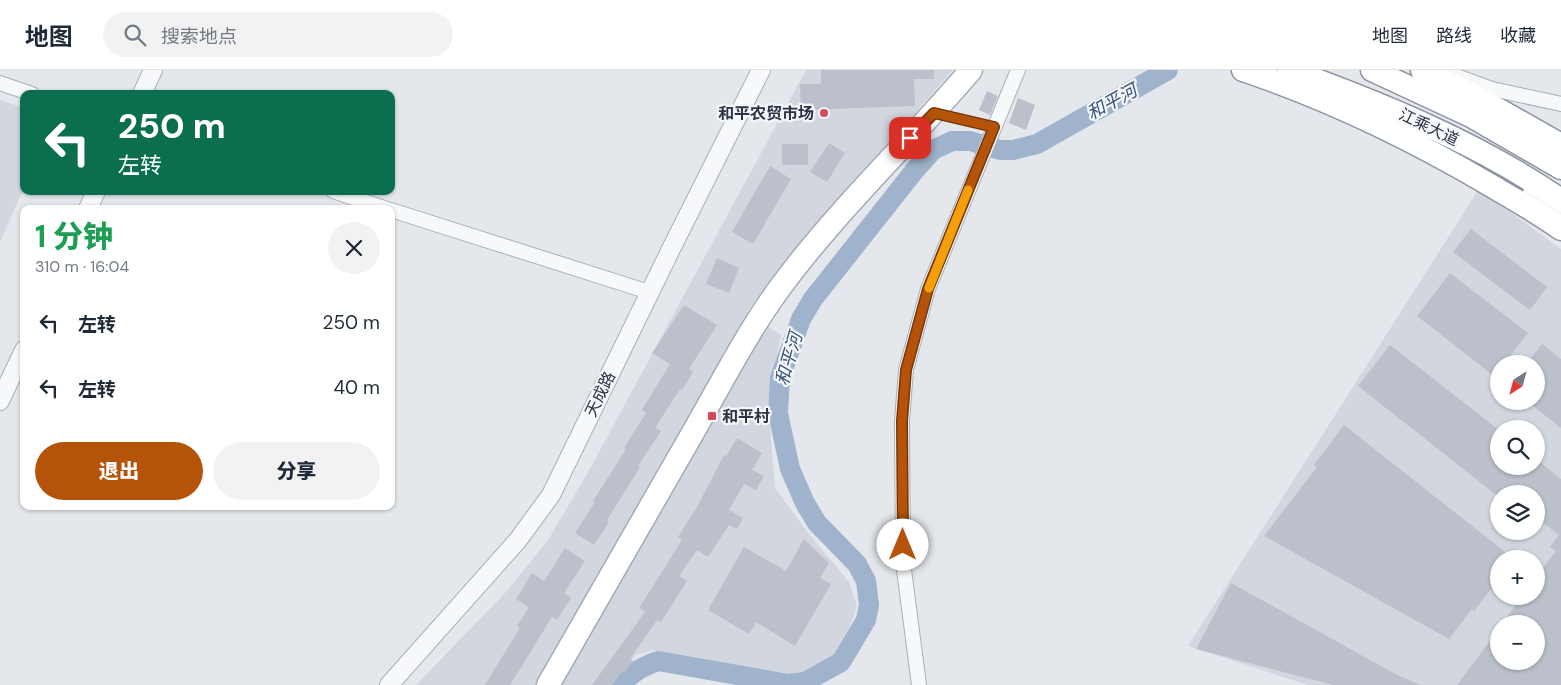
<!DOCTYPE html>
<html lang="zh">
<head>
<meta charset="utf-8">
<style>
  :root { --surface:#fff; --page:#f2f2f3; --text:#1f2937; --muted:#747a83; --line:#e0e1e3; --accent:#b45309 }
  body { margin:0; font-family:"DM Sans","Noto Sans SC",sans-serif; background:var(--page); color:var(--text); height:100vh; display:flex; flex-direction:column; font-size:19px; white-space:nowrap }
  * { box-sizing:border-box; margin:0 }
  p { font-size:16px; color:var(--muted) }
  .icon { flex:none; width:28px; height:28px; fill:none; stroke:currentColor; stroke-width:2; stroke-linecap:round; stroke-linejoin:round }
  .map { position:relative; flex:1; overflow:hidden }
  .panel { position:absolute; left:20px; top:135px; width:375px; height:305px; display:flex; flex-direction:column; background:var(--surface); border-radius:10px; box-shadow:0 1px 4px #0004 }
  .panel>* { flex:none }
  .hud { position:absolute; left:20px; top:20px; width:375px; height:105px; border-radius:10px; box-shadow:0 1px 4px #0004; background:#0b6e4f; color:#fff; overflow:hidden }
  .needle { width:32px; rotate:216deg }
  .buttons { position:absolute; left:1490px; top:285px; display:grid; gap:10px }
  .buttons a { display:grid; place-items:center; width:55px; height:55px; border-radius:50%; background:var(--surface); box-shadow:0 1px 4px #0004; font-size:25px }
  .pin { position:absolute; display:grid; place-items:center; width:42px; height:42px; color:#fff; margin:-21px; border-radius:10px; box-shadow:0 2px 8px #0006 }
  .me { position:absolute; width:55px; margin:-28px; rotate:0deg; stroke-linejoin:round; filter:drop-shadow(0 0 4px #0008) }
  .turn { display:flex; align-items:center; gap:18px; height:105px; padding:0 15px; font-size:22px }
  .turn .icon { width:65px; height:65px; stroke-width:2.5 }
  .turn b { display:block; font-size:35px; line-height:42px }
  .round { display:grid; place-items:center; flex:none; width:52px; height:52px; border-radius:26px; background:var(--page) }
  .overview { display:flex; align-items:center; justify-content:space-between; height:85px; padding:0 15px }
  h1 { font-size:30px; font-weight:800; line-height:38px; color:#1e9e55 }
  .action { display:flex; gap:10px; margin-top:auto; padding:10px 15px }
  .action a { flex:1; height:58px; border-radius:30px; background:var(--accent); color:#fff; font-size:20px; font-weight:800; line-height:58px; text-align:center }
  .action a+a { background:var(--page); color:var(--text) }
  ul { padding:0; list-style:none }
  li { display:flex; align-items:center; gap:15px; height:65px; padding:0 15px }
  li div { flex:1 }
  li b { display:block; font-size:19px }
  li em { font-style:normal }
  header { display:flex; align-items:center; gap:30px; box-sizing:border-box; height:70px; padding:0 25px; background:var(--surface); border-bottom:1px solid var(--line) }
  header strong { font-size:24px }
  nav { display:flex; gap:28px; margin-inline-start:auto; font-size:18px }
  .search { width:350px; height:45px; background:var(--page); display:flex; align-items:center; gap:12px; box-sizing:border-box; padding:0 18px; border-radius:28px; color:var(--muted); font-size:19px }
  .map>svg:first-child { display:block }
  .built { fill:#d2d6de; fill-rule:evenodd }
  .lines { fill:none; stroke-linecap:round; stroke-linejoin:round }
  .river { stroke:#9fb4cc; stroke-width:20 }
  .building { fill:#bbc0ca }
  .service-casing { stroke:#a9aeb7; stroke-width:9 }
  .minor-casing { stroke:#a9aeb7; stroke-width:16 }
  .tertiary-casing { stroke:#a9aeb7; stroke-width:20 }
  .primary-casing { stroke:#a3abb8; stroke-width:25 }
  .trunk-casing { stroke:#8b94a3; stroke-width:25 }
  .service { stroke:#f7f8fa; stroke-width:7 }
  .minor { stroke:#f7f8fa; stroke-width:14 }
  .tertiary { stroke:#f7f8fa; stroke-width:18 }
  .primary { stroke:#fff; stroke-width:22 }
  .trunk { stroke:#fff; stroke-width:22 }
  .route-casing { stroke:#753606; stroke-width:12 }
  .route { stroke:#b45309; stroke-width:9 }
  .slow { stroke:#f59e0b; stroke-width:9 }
  .poi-dot { fill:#d1495b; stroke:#f4f6f9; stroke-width:2 }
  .labels { text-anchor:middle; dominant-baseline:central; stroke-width:4.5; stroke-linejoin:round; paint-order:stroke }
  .poi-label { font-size:16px; font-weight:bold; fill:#2b3445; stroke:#f4f6f9; text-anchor:end }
  .street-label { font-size:16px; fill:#2b3445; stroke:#f4f6f9 }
  .water-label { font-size:18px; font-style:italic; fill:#34527a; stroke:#f4f6f9 }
</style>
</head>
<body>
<header>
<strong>地图</strong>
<div class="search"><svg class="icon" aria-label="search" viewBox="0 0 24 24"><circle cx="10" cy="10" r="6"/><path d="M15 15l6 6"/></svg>搜索地点</div>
<nav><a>地图</a><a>路线</a><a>收藏</a></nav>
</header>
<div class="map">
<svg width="1561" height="615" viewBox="0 0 1561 615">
  <rect width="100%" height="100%" fill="#e4e7ec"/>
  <path class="built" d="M 806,0 L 953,0 L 797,176 L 747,242 L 781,265 L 768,334 L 775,418 L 809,464 L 849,512 L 857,536 L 843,577 L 813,604 L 773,610 L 654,580 L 636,585 L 610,615 L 416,615 L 507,521 L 548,470 L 586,406 Z
    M 0,30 L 24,38 L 24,118 L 0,172 Z
    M 1479,119 L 1561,179 L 1561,615 L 1308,615 L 1188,576 ZM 1499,294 L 1536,294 L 1536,331 L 1499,331 ZM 1499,359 L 1536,359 L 1536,396 L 1499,396 ZM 1499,424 L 1536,424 L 1536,461 L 1499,461 ZM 1499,489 L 1536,489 L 1536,526 L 1499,526 ZM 1499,554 L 1536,554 L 1536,591 L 1499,591 Z"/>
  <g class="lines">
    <path class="river" d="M 621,615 C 631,603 643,596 658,591 L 788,614 L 805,612 L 841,592 L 866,550 L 869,535 L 866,511 L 857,494 L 817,453 L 805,433 L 790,399 L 778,343 L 780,308 L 801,249 L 813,229 L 915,100 L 933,80 L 952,71 L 970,71 L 1000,80 L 1013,80 L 1037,74 L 1168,0"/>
  </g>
  <path class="building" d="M 821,0 L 934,0 L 934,9 L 914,9 L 915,36 L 801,40 L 800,14 L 821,14 Z
    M 987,21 L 998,26 L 990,45 L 979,40 Z
    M 1018,28 L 1035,35 L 1026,60 L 1009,53 Z
    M 829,73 L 845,83 L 827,112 L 810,102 Z
    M 782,74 L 808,74 L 808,95 L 782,95 Z
    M 770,96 L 791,109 L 753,174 L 732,162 Z
    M 1471,159 L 1547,217 L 1530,240 L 1453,182 Z
    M 717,188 L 739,198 L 729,223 L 706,214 Z
    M 1450,203 L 1528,263 L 1504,294 L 1499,294 L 1499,300 L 1494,306 L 1417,246 Z
    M 684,235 L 717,255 L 689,299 L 693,302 L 682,320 L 680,319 L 655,358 L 661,361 L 638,396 L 640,397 L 607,450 L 609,452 L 594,475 L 575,463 L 595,432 L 593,431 L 626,379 L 624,378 L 646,343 L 642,340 L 670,294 L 652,283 Z
    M 1542,274 L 1561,289 L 1561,358 L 1527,331 L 1536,331 L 1536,294 L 1526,294 Z
    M 1390,275 L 1499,360 L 1499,396 L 1536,396 L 1536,389 L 1561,409 L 1561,615 L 1457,615 L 1499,559 L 1499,591 L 1536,591 L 1536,554 L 1502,554 L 1522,526 L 1536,526 L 1536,507 L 1556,481 L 1550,477 L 1559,465 L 1542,452 L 1536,459 L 1536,424 L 1495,424 L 1358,316 Z
    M 1344,355 L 1514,489 L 1499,489 L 1499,509 L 1474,541 L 1472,539 L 1449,569 L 1264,466 L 1317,397 L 1314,395 Z
    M 737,368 L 762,383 L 752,400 L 764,406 L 756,420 L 744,414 L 729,440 L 743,448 L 737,459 L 729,455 L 708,487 L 697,480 L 679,506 L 687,511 L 661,552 L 657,550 L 630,589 L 633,591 L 624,603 L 622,602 L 612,615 L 592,615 L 645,542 L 639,538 L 682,470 L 678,467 L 697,437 L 724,385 L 726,386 Z
    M 804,469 L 829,493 L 820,508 L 831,514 L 795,576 L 756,552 L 749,564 L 708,540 L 744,477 L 786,501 Z
    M 565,478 L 585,491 L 564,523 L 571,528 L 557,550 L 552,547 L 510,615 L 485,615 L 520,558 L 517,556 L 529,537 L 516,529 L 532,503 L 544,511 Z
    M 1231,513 L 1397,605 L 1421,615 L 1333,615 L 1196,579 Z"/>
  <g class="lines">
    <g class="service-casing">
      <path id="service" d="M 938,44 L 994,57"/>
    </g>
    <g class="minor-casing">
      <path id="minor" d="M 1451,4 L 1492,19 L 1561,34
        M 0,13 L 32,24
        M 333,121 L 387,139
        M 391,140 L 649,222
        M 919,615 L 903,492 L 902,351 L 906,300 L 928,219 L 1018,0"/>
    </g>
    <g class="tertiary-casing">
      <path id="tertiary" d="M 142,24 L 153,0
        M 1532,123 L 1561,144
        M 88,139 L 96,121
        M 0,331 L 24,280
        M 389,615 L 518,470 L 551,425 L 672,177 L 761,0"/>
    </g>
    <g class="primary-casing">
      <path id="primary" d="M 548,615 C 597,529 646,444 695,359 C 722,312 747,263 779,219 C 836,141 908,74 971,0"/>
    </g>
    <g class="trunk-casing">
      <path id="trunk" d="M 1243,0 C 1329,29 1412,69 1490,115 C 1514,129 1539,143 1561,159
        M 1289,0 C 1383,34 1478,73 1561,130
        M 1372,0 L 1471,46 L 1561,98
        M 1422,0 L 1480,29 L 1561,75"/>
    </g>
    <use href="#service" class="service"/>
    <use href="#minor" class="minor"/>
    <use href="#tertiary" class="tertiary"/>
    <use href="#primary" class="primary"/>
    <use href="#trunk" class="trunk"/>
  </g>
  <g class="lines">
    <g class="route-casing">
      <path id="route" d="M 903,475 L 902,351 L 906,300 L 928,219 L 994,57 L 934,43 L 910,68"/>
    </g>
    <use href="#route" class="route"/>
    <path class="slow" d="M 929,218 L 968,120"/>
  </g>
  <g class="poi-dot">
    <circle cx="824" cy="43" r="5"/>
    <rect x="707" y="341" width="10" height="10" rx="2.5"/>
  </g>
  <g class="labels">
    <g class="poi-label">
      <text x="814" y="43">和平农贸市场</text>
      <text x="722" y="346" text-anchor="start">和平村</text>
    </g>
    <g class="street-label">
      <text transform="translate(1429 57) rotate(26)">江乘大道</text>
      <text transform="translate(600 324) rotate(-64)">天成路</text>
    </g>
    <g class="water-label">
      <text transform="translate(1112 32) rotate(-29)">和平河</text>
      <text transform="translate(789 289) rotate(-74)">和平河</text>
    </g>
  </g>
</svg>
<div class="buttons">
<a><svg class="needle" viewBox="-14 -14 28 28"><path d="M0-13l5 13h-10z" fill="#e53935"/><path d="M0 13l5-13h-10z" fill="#747a83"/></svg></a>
<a><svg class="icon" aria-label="search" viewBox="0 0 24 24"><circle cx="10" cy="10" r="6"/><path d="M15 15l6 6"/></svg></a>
<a><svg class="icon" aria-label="layers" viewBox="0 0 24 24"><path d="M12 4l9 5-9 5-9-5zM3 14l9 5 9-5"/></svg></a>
<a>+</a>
<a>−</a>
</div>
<div class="pin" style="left:910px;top:68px;background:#d93025"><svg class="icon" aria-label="arrive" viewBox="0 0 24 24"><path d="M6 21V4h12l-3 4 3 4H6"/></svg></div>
<svg class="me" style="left:903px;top:475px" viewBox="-20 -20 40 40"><circle r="19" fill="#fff"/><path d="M0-13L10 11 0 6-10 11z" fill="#b45309"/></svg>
<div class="hud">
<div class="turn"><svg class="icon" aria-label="left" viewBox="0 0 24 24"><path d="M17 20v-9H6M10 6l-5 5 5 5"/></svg><div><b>250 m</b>左转</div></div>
</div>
<section class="panel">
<div class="overview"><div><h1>1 分钟</h1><p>310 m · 16:04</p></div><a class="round"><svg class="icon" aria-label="close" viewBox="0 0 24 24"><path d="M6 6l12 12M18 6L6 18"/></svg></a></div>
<ul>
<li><svg class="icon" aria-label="left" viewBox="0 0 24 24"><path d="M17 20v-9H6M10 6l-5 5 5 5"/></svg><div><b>左转</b></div><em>250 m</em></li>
<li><svg class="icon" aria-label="left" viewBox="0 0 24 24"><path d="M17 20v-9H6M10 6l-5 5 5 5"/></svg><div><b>左转</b></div><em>40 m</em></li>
</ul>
<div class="action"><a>退出</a><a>分享</a></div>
</section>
</div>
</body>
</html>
